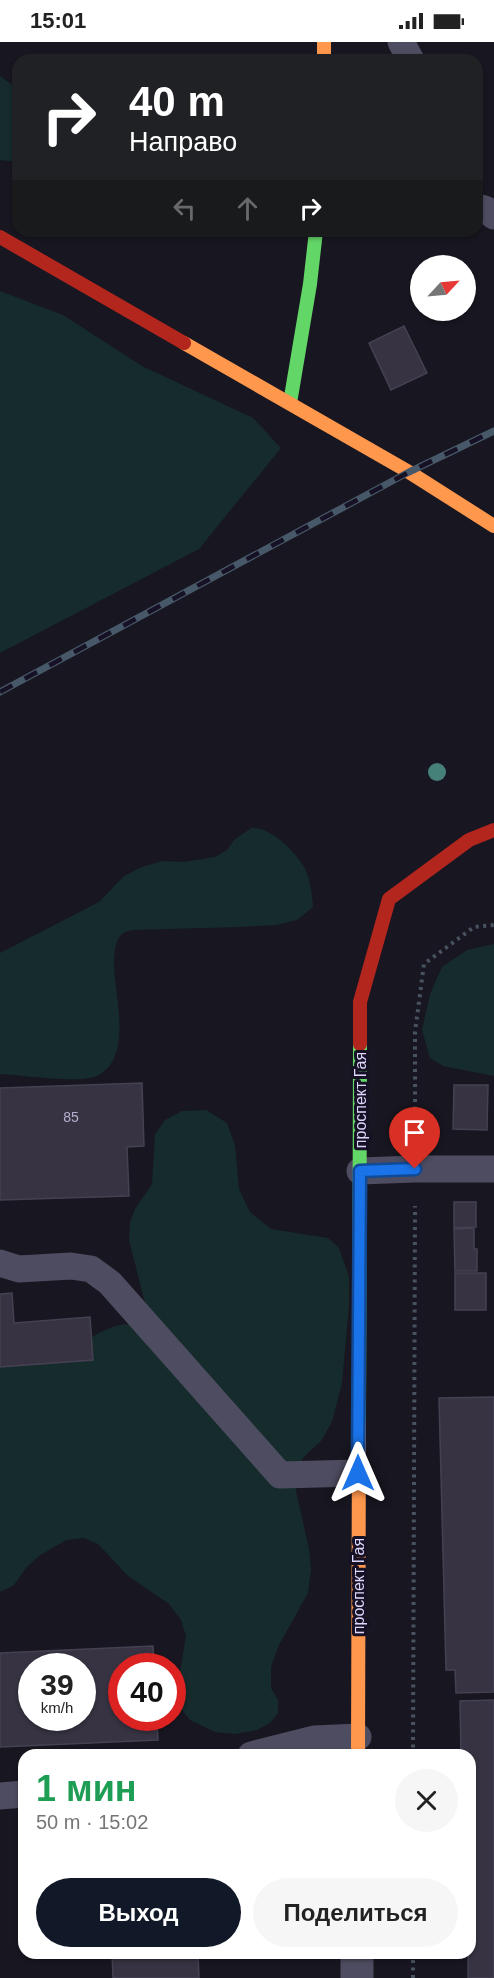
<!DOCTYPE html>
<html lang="ru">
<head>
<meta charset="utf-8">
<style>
  :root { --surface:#fff; --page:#f6f6f6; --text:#222; --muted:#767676; --accent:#111827 }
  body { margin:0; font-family:Helvetica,sans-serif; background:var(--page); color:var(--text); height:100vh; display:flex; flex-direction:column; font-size:22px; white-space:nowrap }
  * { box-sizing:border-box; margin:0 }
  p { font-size:20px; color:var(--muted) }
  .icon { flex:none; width:33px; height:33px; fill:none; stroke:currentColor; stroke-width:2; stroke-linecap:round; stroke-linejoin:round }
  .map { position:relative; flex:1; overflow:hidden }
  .side { position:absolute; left:18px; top:1707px; width:458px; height:210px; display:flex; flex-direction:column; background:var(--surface); border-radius:18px; box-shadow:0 2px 4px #0004 }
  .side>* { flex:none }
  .banner { position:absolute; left:12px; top:12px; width:471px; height:183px; border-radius:18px; box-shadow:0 2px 4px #0004; background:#202124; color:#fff; overflow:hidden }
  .needle { width:39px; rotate:64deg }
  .buttons { position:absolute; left:410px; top:213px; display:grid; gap:12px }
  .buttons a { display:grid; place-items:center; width:66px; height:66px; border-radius:50%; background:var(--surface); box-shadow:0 2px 4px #0004; font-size:30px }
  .speed { position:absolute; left:18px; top:1611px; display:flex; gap:12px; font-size:30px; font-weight:700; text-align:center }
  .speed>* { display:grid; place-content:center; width:78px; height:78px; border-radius:50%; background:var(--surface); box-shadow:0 2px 4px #0004; line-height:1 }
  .speed small { font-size:15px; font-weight:400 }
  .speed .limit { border:9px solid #d22; background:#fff; color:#111 }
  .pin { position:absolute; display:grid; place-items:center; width:51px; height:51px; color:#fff; margin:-62px -26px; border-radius:50% 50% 50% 0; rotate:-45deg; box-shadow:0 0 6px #0007 }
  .pin .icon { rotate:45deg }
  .me { position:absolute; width:66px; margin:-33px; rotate:0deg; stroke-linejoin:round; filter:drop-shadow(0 0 4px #0008) }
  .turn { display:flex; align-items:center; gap:21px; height:126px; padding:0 18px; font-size:27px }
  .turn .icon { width:78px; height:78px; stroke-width:2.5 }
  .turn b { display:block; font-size:42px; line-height:51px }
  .lanes { display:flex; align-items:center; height:57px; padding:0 18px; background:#0003; justify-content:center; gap:30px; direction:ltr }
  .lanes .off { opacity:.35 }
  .round { display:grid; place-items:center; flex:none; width:63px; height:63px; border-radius:32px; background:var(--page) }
  .overview { display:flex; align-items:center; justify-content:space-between; height:102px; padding:0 18px }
  h1 { font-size:36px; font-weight:700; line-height:45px; color:#1e9e55 }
  .action { display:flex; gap:12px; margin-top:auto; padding:12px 18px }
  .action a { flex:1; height:69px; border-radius:36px; background:var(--accent); color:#fff; font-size:24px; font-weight:700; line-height:69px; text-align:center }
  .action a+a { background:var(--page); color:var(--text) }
  .status { display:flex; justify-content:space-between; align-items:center; height:42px; padding:0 30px; background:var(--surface); direction:ltr }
  .status svg { height:16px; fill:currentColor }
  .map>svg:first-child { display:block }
  .green { fill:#152b2c }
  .building { fill:#373342; stroke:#454153; stroke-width:1.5; fill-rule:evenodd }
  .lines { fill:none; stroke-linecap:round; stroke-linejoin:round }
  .path { stroke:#485260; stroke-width:4; stroke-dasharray:3 4.5; stroke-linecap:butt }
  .lane { stroke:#4e4c60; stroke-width:27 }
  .street { stroke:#4e4c60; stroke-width:33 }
  .fast { stroke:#63d668; stroke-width:14 }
  .slow { stroke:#ff974d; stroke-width:14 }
  .jam { stroke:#b3261e; stroke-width:14 }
  .rail-casing { stroke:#475868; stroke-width:7 }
  .rail { stroke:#161125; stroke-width:4.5; stroke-dasharray:14; stroke-linecap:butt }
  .tree { fill:#458079 }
  .route-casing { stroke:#114b97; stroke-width:15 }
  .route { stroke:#1a73e8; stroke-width:10 }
  .labels { text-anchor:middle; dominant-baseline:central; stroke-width:6; stroke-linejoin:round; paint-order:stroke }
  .number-label { font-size:14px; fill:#b4afce }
  .street-label { font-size:16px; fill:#ded8fc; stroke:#161125 }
</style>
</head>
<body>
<div class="status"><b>15:01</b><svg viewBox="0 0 49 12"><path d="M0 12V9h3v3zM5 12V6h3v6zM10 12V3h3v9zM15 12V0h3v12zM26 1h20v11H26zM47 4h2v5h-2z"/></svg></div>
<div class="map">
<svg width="494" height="1936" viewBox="0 0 494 1936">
  <rect width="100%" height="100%" fill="#181620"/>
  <path class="green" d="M 0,34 L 18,47 L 18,120 L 0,118 Z
    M 0,249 L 63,273 L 142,324 L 253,376 L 281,406 L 199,507 L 0,611 Z
    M 251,786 C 271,785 293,808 303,823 C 310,835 312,851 313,865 L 297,878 L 276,883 L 240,885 L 132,888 C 128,889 122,891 120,894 C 115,901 115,909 114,917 C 113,949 135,1016 97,1034 C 79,1042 22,1033 0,1032 L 0,911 L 99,860 L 124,834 L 142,825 L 162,819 L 183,820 L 215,815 L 227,808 L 234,798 Z
    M 494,902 L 494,1034 L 443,1024 L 430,1016 L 422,988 L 430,952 L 442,925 L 467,908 Z
    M 206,1068 L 227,1081 L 235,1103 L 239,1147 L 250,1170 L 271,1187 L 328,1196 L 339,1206 L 349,1235 L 349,1264 L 342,1341 L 332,1380 L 321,1399 L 304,1415 L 296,1427 L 296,1449 L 309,1507 L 311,1527 L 308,1551 L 279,1603 L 271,1625 L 271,1646 L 278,1658 L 278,1671 L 270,1681 L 257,1688 L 235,1692 L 215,1690 L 190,1678 L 181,1667 L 177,1648 L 186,1594 L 181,1578 L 169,1562 L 128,1534 L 98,1502 L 84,1496 L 66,1498 L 39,1514 L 26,1526 L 14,1543 L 0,1550 L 0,1319 C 25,1313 50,1309 74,1302 C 96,1296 112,1278 136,1283 L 146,1265 L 129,1198 L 130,1180 L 135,1167 L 152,1142 L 155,1092 L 165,1078 L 182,1069 Z"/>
  <path class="building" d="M 404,284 L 427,331 L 391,348 L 369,301 Z
    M 142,1041 L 144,1104 L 127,1105 L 129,1154 L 0,1158 L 0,1046 Z
    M 454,1043 L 488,1043 L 487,1088 L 453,1087 Z
    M 454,1160 L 476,1160 L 476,1185 L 454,1186 Z
    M 474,1186 L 474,1207 L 477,1207 L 477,1229 L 455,1229 L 454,1187 Z
    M 455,1231 L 486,1231 L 486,1268 L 455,1268 Z
    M 12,1251 L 14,1281 L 90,1275 L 93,1318 L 0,1325 L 0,1252 Z
    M 494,1355 L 494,1650 L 456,1651 L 455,1628 L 446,1628 L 439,1356 Z
    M 153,1604 L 154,1624 L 122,1624 L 122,1676 L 157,1676 L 158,1698 L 0,1705 L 0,1611 ZM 32,1624 L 82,1624 L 82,1676 L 32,1676 Z
    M 494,1658 L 494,1936 L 468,1936 L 470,1713 L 461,1713 L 460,1659 Z
    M 112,1911 L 198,1911 L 199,1936 L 113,1936 Z"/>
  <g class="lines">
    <path class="path" d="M 415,1090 L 415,990 L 424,922 L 474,885 L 494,883
      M 413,1713 L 415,1164
      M 413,1936 L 413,1911"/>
    <path class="lane" d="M 401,0 L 411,18
      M 477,165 L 485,167 L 494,174
      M 360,1129 L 415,1127 L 494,1127
      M 0,1221 L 19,1227 L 71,1224 L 91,1227 L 110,1241 L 280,1433 L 358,1431
      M 251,1713 L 314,1697 L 358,1695
      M 0,1754 L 24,1752"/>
    <path class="street" d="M 357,1936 L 357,1911"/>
    <path class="fast" d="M 290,361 L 310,242 L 316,189
      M 359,1381 L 360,1002"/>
    <path class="slow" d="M 324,0 L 324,18
      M 184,301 L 409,430 L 494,484
      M 358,1713 L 359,1381"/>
    <path class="jam" d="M 0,195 L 184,301
      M 360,1002 L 360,960 L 389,857 L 469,798 L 494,788"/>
    <g class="rail-casing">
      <path id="rail" d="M 0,650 L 409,430 L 494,389"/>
    </g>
    <use href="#rail" class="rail"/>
  </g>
  <circle class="tree" cx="437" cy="730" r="9"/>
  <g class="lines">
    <g class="route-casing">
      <path id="route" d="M 358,1431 L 360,1129 L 415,1127"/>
    </g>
    <use href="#route" class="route"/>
  </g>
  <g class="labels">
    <g class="number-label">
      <text x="71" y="1075">85</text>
    </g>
    <g class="street-label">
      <text transform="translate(360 1058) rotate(-90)">проспект Гая</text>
      <text transform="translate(358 1544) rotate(-90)">проспект Гая</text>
    </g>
  </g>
</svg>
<div class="buttons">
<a><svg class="needle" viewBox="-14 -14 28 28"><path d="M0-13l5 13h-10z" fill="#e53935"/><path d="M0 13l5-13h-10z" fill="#767676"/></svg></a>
</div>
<div class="speed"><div>39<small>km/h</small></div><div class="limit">40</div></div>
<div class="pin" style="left:415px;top:1127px;background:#d93025"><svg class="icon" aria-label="arrive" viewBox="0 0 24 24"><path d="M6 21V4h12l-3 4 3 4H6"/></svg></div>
<svg class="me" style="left:358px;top:1431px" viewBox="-20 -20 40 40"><path d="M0-17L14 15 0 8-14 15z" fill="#1a73e8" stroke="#fff" stroke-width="4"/></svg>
<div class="banner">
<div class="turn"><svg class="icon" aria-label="right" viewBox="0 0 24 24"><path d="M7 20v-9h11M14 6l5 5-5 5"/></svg><div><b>40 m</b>Направо</div></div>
<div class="lanes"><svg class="icon off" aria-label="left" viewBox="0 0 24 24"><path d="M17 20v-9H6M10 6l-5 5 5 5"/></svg><svg class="icon off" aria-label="ahead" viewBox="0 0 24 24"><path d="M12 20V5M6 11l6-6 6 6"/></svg><svg class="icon" aria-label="right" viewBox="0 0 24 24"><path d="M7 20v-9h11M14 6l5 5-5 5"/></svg></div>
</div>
<section class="side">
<div class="overview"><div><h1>1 мин</h1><p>50 m · 15:02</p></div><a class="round"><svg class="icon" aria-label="close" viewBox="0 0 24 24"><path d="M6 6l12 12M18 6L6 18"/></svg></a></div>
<div class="action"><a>Выход</a><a>Поделиться</a></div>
</section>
</div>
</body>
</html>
